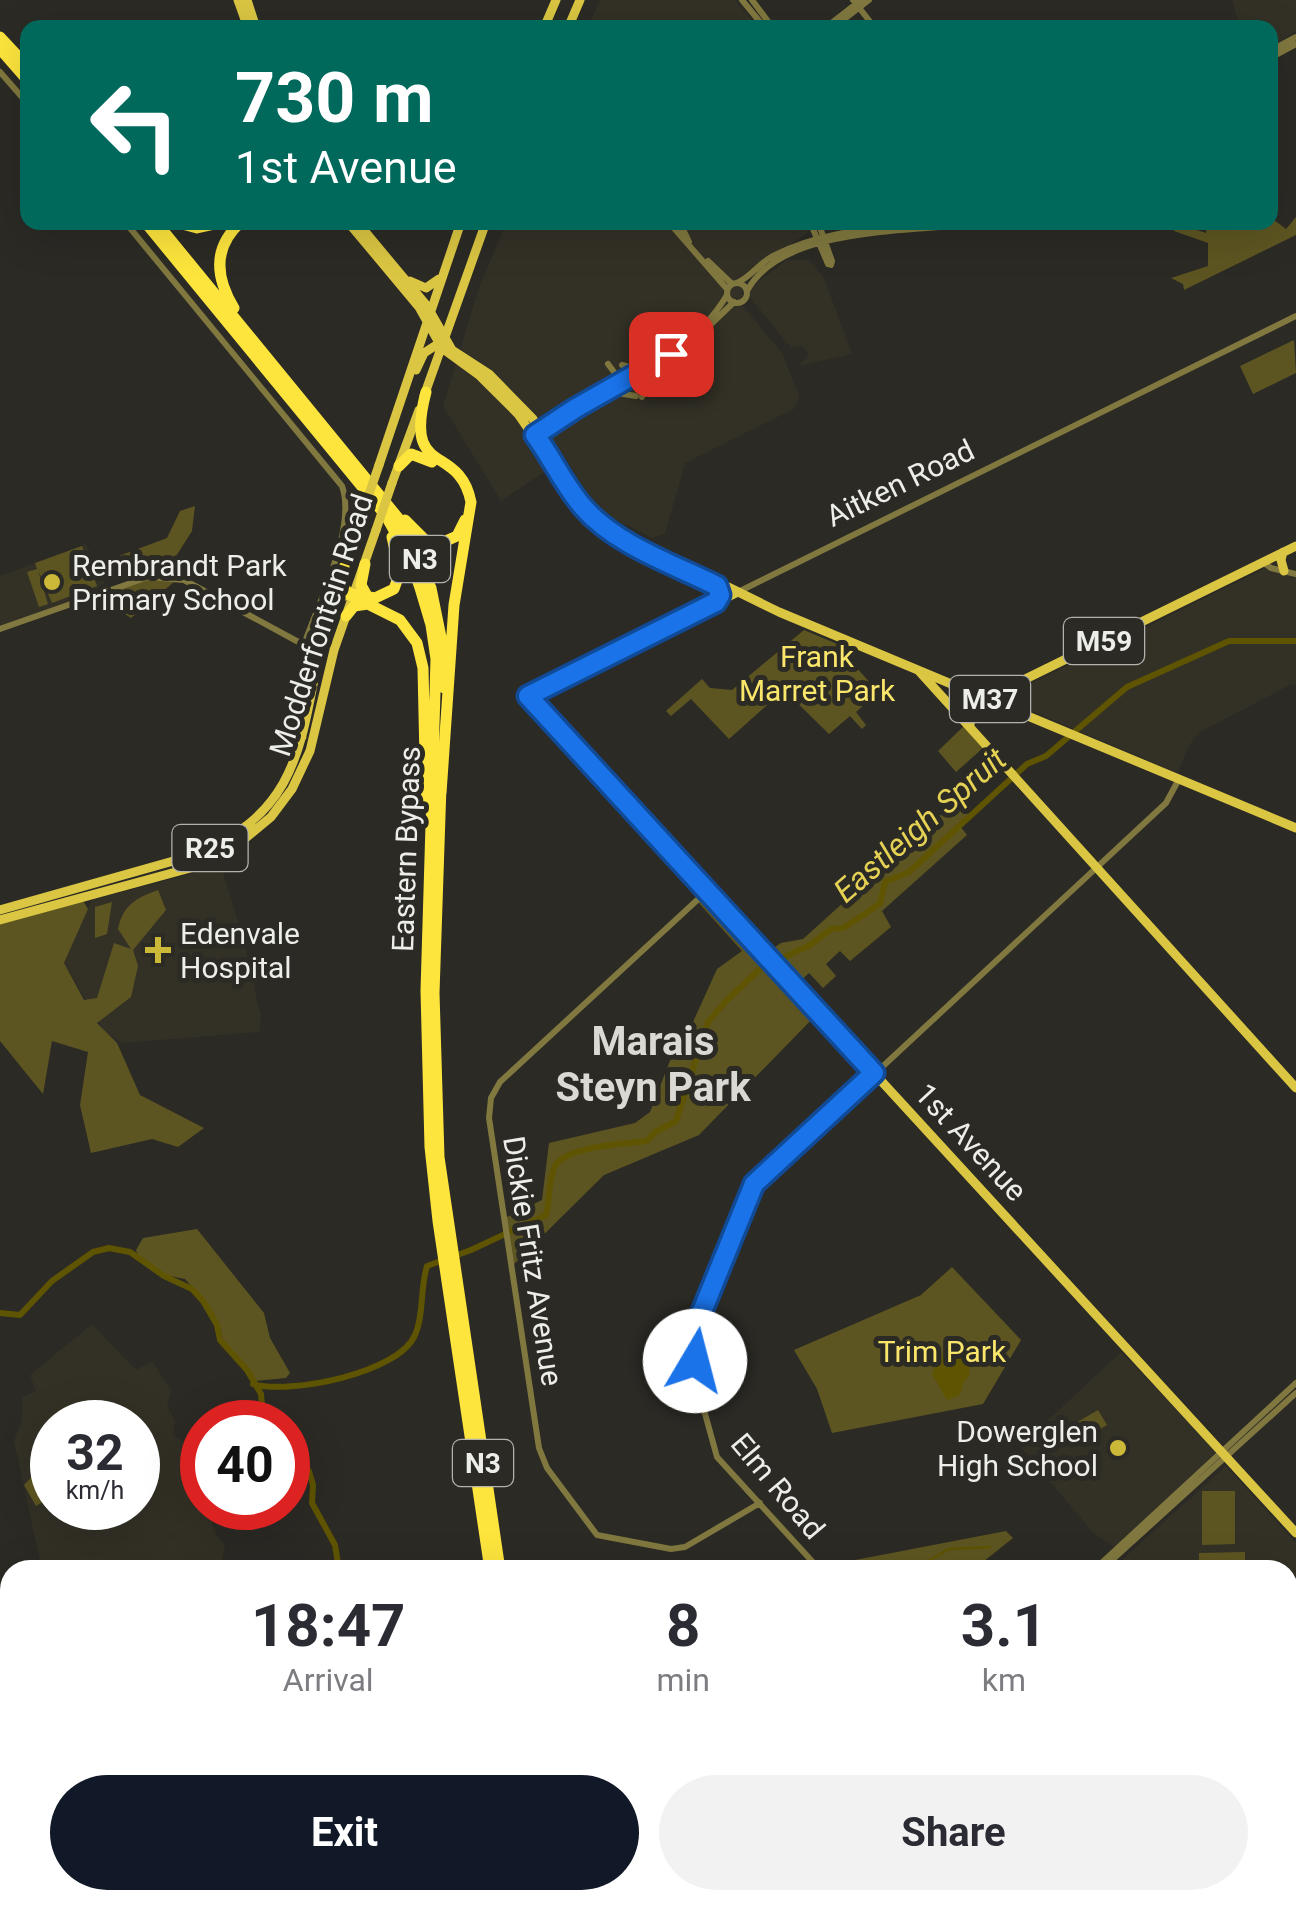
<!DOCTYPE html>
<html lang="en">
<head>
<meta charset="utf-8">
<style>
  :root { --surface:#fff; --page:#f2f2f3; --text:#2b2b33; --muted:#7c7c81; --accent:#111827 }
  body { margin:0; font-family:Roboto,sans-serif; background:var(--page); color:var(--text); height:100vh; display:flex; flex-direction:column; font-size:38px; white-space:nowrap }
  * { box-sizing:border-box; margin:0 }
  p { font-size:32px; color:var(--muted) }
  .icon { flex:none; width:55px; height:55px; fill:none; stroke:currentColor; stroke-width:2; stroke-linecap:round; stroke-linejoin:round }
  .map { position:relative; flex:1; overflow:hidden }
  .side { position:absolute; left:0px; top:1560px; width:1298px; height:350px; display:flex; flex-direction:column; background:var(--surface); border-radius:30px 30px 0 0; box-shadow:0 10px 40px #0002 }
  .side>* { flex:none }
  .banner { position:absolute; left:20px; top:20px; width:1258px; height:210px; border-radius:20px; box-shadow:0 10px 40px #0002; background:#00695c; color:#fff; overflow:hidden }
  .speed { position:absolute; left:30px; top:1400px; display:flex; gap:20px; font-size:50px; font-weight:700; text-align:center }
  .speed>* { display:grid; place-content:center; width:130px; height:130px; border-radius:50%; background:var(--surface); box-shadow:0 10px 40px #0002; line-height:1 }
  .speed small { font-size:25px; font-weight:400 }
  .speed .limit { border:15px solid #d22; background:#fff; color:#111 }
  .pin { position:absolute; display:grid; place-items:center; width:85px; height:85px; color:#fff; margin:-42px; border-radius:20px; box-shadow:0 5px 15px #0006 }
  .me { position:absolute; width:110px; margin:-55px; rotate:8deg; stroke-linejoin:round; filter:drop-shadow(0 0 8px #0008) }
  .turn { display:flex; align-items:center; gap:35px; height:210px; padding:0 50px; font-size:45px }
  .turn .icon { width:130px; height:130px; stroke-width:2.5 }
  .turn b { display:block; font-size:70px; line-height:85px }
  .eta { display:flex; justify-content:space-evenly; align-items:center; height:170px; text-align:center }
  .eta b { font-size:60px; font-weight:700; line-height:70px }
  .action { display:flex; gap:20px; margin-top:auto; padding:20px 50px }
  .action a { flex:1; height:115px; border-radius:60px; background:var(--accent); color:#fff; font-size:40px; font-weight:700; line-height:115px; text-align:center }
  .action a+a { background:var(--page); color:var(--text) }
  .map>svg:first-child { display:block }
  .built { fill:#333126; fill-rule:evenodd }
  .green { fill:#5d5521 }
  .water { fill:#5f5401 }
  .lines { fill:none; stroke-linecap:round; stroke-linejoin:round }
  .stream { stroke:#5f5401; stroke-width:2.5 }
  .river { stroke:#5f5401; stroke-width:6 }
  .minor { stroke:#81783f; stroke-width:6 }
  .major { stroke:#dac642; stroke-width:9 }
  .highway { stroke:#fde53d; stroke-width:11 }
  .major-bridge { stroke:#dac642; stroke-width:9 }
  .route-casing { stroke:#114b97; stroke-width:25 }
  .route { stroke:#1a73e8; stroke-width:18 }
  .poi-dot { fill:#ccb938; stroke:#2b2a25; stroke-width:4 }
  .labels { text-anchor:middle; dominant-baseline:central; stroke-width:10; stroke-linejoin:round; paint-order:stroke }
  .shield { fill:#2b2a25; stroke:#b3b2ae; stroke-width:2.5 }
  .shield-label { font-size:28px; font-weight:bold; fill:#edede9 }
  .street-label { font-size:30px; fill:#edede9; stroke:#2b2a25 }
  .poi-label { font-size:30px; fill:#edede9; stroke:#2b2a25; text-anchor:start }
  .park-label { font-size:30px; fill:#f9e66b; stroke:#2b2a25 }
  .water-label { font-size:32px; font-style:italic; fill:#e5d255; stroke:#2b2a25 }
  .district-label { font-size:40px; font-weight:bold; fill:#dad9d2; stroke:#2b2a25 }
</style>
</head>
<body>
<div class="map">
<svg width="1296" height="1910" viewBox="0 0 1296 1910">
  <rect width="100%" height="100%" fill="#2b2a25"/>
  <path class="built" d="M 600,0 L 735,0 L 758,27 L 588,27 Z
    M 1232,0 L 1296,0 L 1296,31 L 1270,48 L 1270,28 L 1240,27 Z
    M 506,223 L 805,223 L 808,233 L 741,276 L 743,306 L 782,353 L 799,395 L 797,402 L 794,409 L 685,463 L 665,534 L 652,538 L 599,511 L 565,458 L 501,501 L 443,406 L 479,288 Z
    M 787,260 L 809,260 L 824,278 L 852,354 L 799,366 L 809,354 L 802,346 L 791,348 L 750,297 L 751,287 Z
    M 86,544 L 108,589 L 0,627 L 0,576 Z
    M 1266,568 L 1296,576 L 1296,685 L 1292,684 L 1198,733 L 1187,749 L 1178,773 L 1001,698 Z
    M 221,866 L 243,937 L 261,1017 L 259,1032 L 122,1043 L 105,1032 L 64,963 L 92,900 Z
    M 92,1324 L 136,1370 L 152,1361 L 171,1390 L 167,1404 L 175,1421 L 173,1436 L 192,1446 L 202,1485 L 202,1508 L 208,1508 L 215,1533 L 225,1545 L 222,1561 L 233,1570 L 42,1570 L 14,1441 L 22,1420 L 22,1397 L 36,1392 L 30,1375 ZM 52,1422 L 138,1422 L 138,1508 L 52,1508 Z
    M 1121,1352 L 1217,1451 L 1116,1548 L 1095,1535 L 1020,1446 Z
    M 1226,1466 L 1296,1543 L 1296,1670 L 1288,1672 L 1288,1570 L 1125,1570 L 1118,1563 Z
    M 1296,1675 L 1296,1772 L 1288,1775 L 1288,1677 Z"/>
  <path class="green" d="M 1270,217 L 1286,229 L 1296,217 L 1296,235 L 1184,290 L 1183,284 L 1171,278 L 1208,266 L 1208,243 L 1174,231 L 1176,223 L 1206,233 L 1207,223 L 1270,222 Z
    M 1294,340 L 1296,373 L 1253,394 L 1240,366 Z
    M 195,506 L 192,531 L 166,572 L 145,575 L 150,559 L 103,569 L 103,562 L 167,538 L 180,511 Z
    M 82,546 L 97,586 L 52,603 L 38,570 L 48,604 L 39,607 L 27,572 L 37,569 L 35,563 Z
    M 147,579 L 174,582 L 131,618 L 117,609 L 115,591 Z
    M 804,630 L 856,652 L 850,660 L 878,692 L 856,712 L 866,725 L 862,729 L 850,716 L 829,734 L 784,690 L 729,739 L 691,699 L 671,716 L 666,711 L 702,679 L 710,688 L 732,690 Z
    M 967,723 L 983,748 L 956,772 L 938,751 Z
    M 957,800 L 970,817 L 960,826 L 967,835 L 882,911 L 891,927 L 850,961 L 840,951 L 826,964 L 836,976 L 823,988 L 809,973 L 795,986 L 818,1013 L 699,1135 L 604,1175 L 512,1266 L 505,1218 L 542,1200 L 549,1143 L 635,1123 L 650,1112 L 673,1053 L 683,1044 L 717,969 L 742,951 L 697,901 L 707,891 L 765,954 L 781,943 L 803,939 Z
    M 158,890 L 166,910 L 133,950 L 138,966 L 131,997 L 97,1023 L 117,1043 L 140,1095 L 204,1128 L 178,1147 L 152,1139 L 91,1153 L 80,1105 L 88,1052 L 52,1041 L 43,1094 L 0,1041 L 0,924 L 82,899 L 88,909 L 64,963 L 84,1000 L 97,998 L 114,943 L 131,949 L 118,929 C 123,905 136,898 158,890 Z
    M 112,902 L 107,934 L 95,938 L 95,907 Z
    M 197,1229 L 264,1313 L 270,1338 L 290,1373 L 286,1378 L 255,1381 L 248,1369 L 223,1341 L 221,1329 L 205,1301 L 185,1279 L 165,1275 L 138,1256 L 136,1250 L 143,1238 Z
    M 952,1267 L 1021,1340 L 983,1404 L 832,1433 L 817,1389 L 794,1350 L 921,1295 Z
    M 1098,1410 L 1107,1425 L 1083,1439 L 1074,1424 Z
    M 44,1464 L 52,1469 L 52,1496 L 36,1506 L 24,1485 Z
    M 1202,1491 L 1235,1491 L 1235,1544 L 1202,1545 Z
    M 1006,1531 L 1013,1538 L 973,1570 L 835,1570 L 855,1560 Z
    M 1245,1552 L 1245,1570 L 1199,1570 L 1199,1553 Z
    M 0,1600 L 10,1605 L 10,1729 L 0,1722 Z
    M 0,1745 L 10,1752 L 10,1783 L 0,1797 Z
    M 190,1900 L 304,1900 L 308,1910 L 195,1910 Z
    M 1103,1900 L 1189,1900 L 1195,1910 L 1149,1910 L 1139,1907 L 1137,1910 L 1106,1910 Z"/>
  <path class="water" d="M 972,1342 L 969,1376 L 964,1381 L 960,1395 L 947,1400 L 932,1374 C 940,1356 951,1342 972,1342 Z"/>
  <g class="lines">
    <path class="stream" d="M 913,1570 L 949,1549 L 990,1547"/>
    <path class="river" d="M 0,1313 L 20,1315 L 52,1281 L 93,1252 L 109,1248 L 130,1252 L 164,1276 L 192,1289 L 203,1301 L 217,1325 L 220,1340 L 247,1370 L 261,1394 L 262,1406 L 276,1422
      M 253,1384 C 290,1395 399,1373 415,1335 C 424,1315 420,1288 427,1266 L 471,1250 L 546,1215 C 550,1200 548,1180 555,1166 C 566,1146 625,1144 647,1141 L 655,1132 L 676,1121 L 708,1022 L 727,1000 L 760,969 L 810,945 L 831,929 L 843,928 L 871,910 L 880,903 L 885,882 L 909,872 L 1027,764 L 1046,756 L 1127,687 L 1229,641 L 1296,641
      M 288,1454 L 309,1471 L 313,1485 L 312,1503 L 335,1545 L 339,1570
      M 502,1900 L 503,1910"/>
    <path class="minor" d="M 742,0 L 765,28
      M 752,0 L 773,28
      M 853,0 L 875,28
      M 825,28 L 861,0
      M 833,28 L 869,0
      M 1270,51 L 1296,37
      M 1270,58 L 1296,44
      M 0,72 L 28,104
      M 810,222 L 828,264
      M 818,222 L 832,261 L 831,265 L 828,264
      M 681,225 L 689,242
      M 673,227 L 727,289
      M 708,261 L 732,284
      M 737,283 C 752,276 760,262 775,255 C 822,231 876,228 928,222
      M727 293a10 10 0 1 1 20 0a10 10 0 1 1-20 0Z
      M 747,291 C 783,223 923,233 989,222
      M 608,364 L 617,376 L 610,389
      M 622,365 L 640,370
      M 618,393 L 636,396
      M 642,397 L 647,376
      M 540,432 C 602,389 687,363 727,295
      M 540,438 L 676,358 L 734,302
      M 1263,562 L 1271,568 L 1296,574
      M 738,592 L 1296,316
      M 0,629 L 148,577 L 184,580 L 304,645 C 318,603 357,528 342,486 L 125,222
      M 707,891 L 500,1082 L 491,1098 L 489,1118 L 539,1448 L 547,1468 L 597,1535 L 671,1549 L 685,1547 L 760,1503
      M 820,1570 L 717,1457 L 696,1381 L 699,1319 L 752,1188 L 1166,803 L 1179,779
      M 1094,1570 L 1296,1383
      M 1101,1570 L 1296,1393"/>
    <path class="major" d="M 238,0 L 248,28
      M 247,0 L 256,28
      M 544,28 L 556,0
      M 568,28 L 580,0
      M 348,222 L 419,307 L 442,348 L 479,375 L 518,414 L 569,488
      M 357,222 L 427,306 L 452,350 L 489,374 L 533,419 L 582,499 L 603,521 L 661,554 L 779,612 L 1296,828
      M 410,281 L 426,288 L 439,279
      M 416,370 L 424,353 L 441,342
      M 424,396 L 486,222
      M 379,465 L 461,222
      M 392,483 L 419,410
      M 1283,552 L 1281,560 L 1284,571
      M 738,592 L 528,696 L 1296,1533
      M 333,601 L 358,526
      M 918,670 L 1296,1088
      M 970,725 L 971,710 L 1003,690 L 1296,546
      M 280,752 L 295,745 L 302,737
      M 0,910 L 191,856 C 314,809 299,722 328,616
      M 0,920 L 194,867 L 242,841 L 271,817 L 292,789 L 310,751 L 334,650 L 376,530
      M 0,1733 L 10,1741
      M 1288,1790 L 1296,1788
      M 184,1900 L 189,1910
      M 824,1910 L 860,1900"/>
    <path class="highway" d="M 0,37 L 28,67
      M 0,49 L 28,81
      M 145,222 L 386,516 L 410,559 L 420,588 L 431,625 L 436,659 L 426,991 L 430,1147 L 438,1221 L 490,1570
      M 156,222 L 399,519 L 431,588 L 442,642 L 444,688
      M 175,222 L 197,228 L 224,222
      M 234,308 C 215,277 213,247 241,222
      M 426,392 C 403,479 459,442 471,502 L 454,605 L 441,793
      M 399,466 L 411,454 L 432,462
      M 405,520 L 425,540 L 439,544 L 457,536 L 465,520
      M 365,564 L 361,585 L 367,596
      M 344,567 L 342,582 L 348,594 L 400,620 L 417,643 L 423,668 L 426,805
      M 346,616 L 354,606 L 368,604
      M 327,618 L 337,600 L 347,593 L 375,598 L 394,589 L 400,572 L 392,537
      M 441,786 L 434,993 L 439,1157 L 500,1570
      M 520,1900 L 529,1910
      M 542,1900 L 544,1910
      M 551,1900 L 553,1910
      M 611,1900 L 614,1910
      M 473,1910 L 474,1900
      M 480,1910 L 488,1900"/>
    <path class="major-bridge" d="M 358,526 L 379,465
      M 376,530 L 392,483"/>
  </g>
  <g class="lines">
    <g class="route-casing">
      <path id="route" d="M 671,354 L 576,408 L 535,435 C 552,458 564,485 583,507 C 616,545 673,564 717,586 L 720,595 L 716,602 L 528,696 L 874,1073 L 754,1184 L 701,1314 L 695,1361"/>
    </g>
    <use href="#route" class="route"/>
  </g>
  <g class="poi-dot">
    <circle cx="52" cy="582" r="10"/>
    <path d="M153 935h10v10h10v10h-10v10h-10v-10h-10v-10h10z"/>
    <circle cx="1118" cy="1448" r="10"/>
  </g>
  <g class="labels">
    <g class="shield">
      <rect x="390" y="536" width="60" height="46" rx="8"/>
      <rect x="1064" y="618" width="80" height="46" rx="8"/>
      <rect x="950" y="676" width="80" height="46" rx="8"/>
      <rect x="172.5" y="825" width="75" height="46" rx="8"/>
      <rect x="453" y="1440" width="60" height="46" rx="8"/>
    </g>
    <g class="shield-label">
      <text x="420" y="559">N3</text>
      <text x="1104" y="641">M59</text>
      <text x="990" y="699">M37</text>
      <text x="210" y="848">R25</text>
      <text x="483" y="1463">N3</text>
    </g>
    <g class="street-label">
      <text transform="translate(900 483) rotate(-26)">Aitken Road</text>
      <text transform="translate(321 625) rotate(-72)">Modderfontein Road</text>
      <text transform="translate(406 849) rotate(-88)">Eastern Bypass</text>
      <text transform="translate(971 1142) rotate(47)">1st Avenue</text>
      <text transform="translate(533 1261) rotate(81)">Dickie Fritz Avenue</text>
      <text transform="translate(778 1486) rotate(50)">Elm Road</text>
    </g>
    <g class="poi-label">
      <text x="72" y="565">Rembrandt Park<tspan x="72" dy="34">Primary School</tspan></text>
      <text x="180" y="933">Edenvale<tspan x="180" dy="34">Hospital</tspan></text>
      <text x="1098" y="1431" text-anchor="end">Dowerglen<tspan x="1098" dy="34">High School</tspan></text>
    </g>
    <g class="park-label">
      <text x="817" y="656">Frank<tspan x="817" dy="34">Marret Park</tspan></text>
      <text x="942" y="1351">Trim Park</text>
    </g>
    <g class="water-label">
      <text transform="translate(920 825) rotate(-41)">Eastleigh Spruit</text>
    </g>
    <g class="district-label">
      <text x="653" y="1041">Marais<tspan x="653" dy="46">Steyn Park</tspan></text>
    </g>
  </g>
</svg>
<div class="speed"><div>32<small>km/h</small></div><div class="limit">40</div></div>
<div class="pin" style="left:671px;top:354px;background:#d93025"><svg class="icon" aria-label="arrive" viewBox="0 0 24 24"><path d="M6 21V4h12l-3 4 3 4H6"/></svg></div>
<svg class="me" style="left:695px;top:1361px" viewBox="-20 -20 40 40"><circle r="19" fill="#fff"/><path d="M0-13L10 11 0 6-10 11z" fill="#1a73e8"/></svg>
<div class="banner">
<div class="turn"><svg class="icon" aria-label="left" viewBox="0 0 24 24"><path d="M17 20v-9H6M10 6l-5 5 5 5"/></svg><div><b>730 m</b>1st Avenue</div></div>
</div>
<section class="side">
<div class="eta">
<div><b>18:47</b><p>Arrival</p></div>
<div><b>8</b><p>min</p></div>
<div><b>3.1</b><p>km</p></div>
</div>
<div class="action"><a>Exit</a><a>Share</a></div>
</section>
</div>
</body>
</html>
